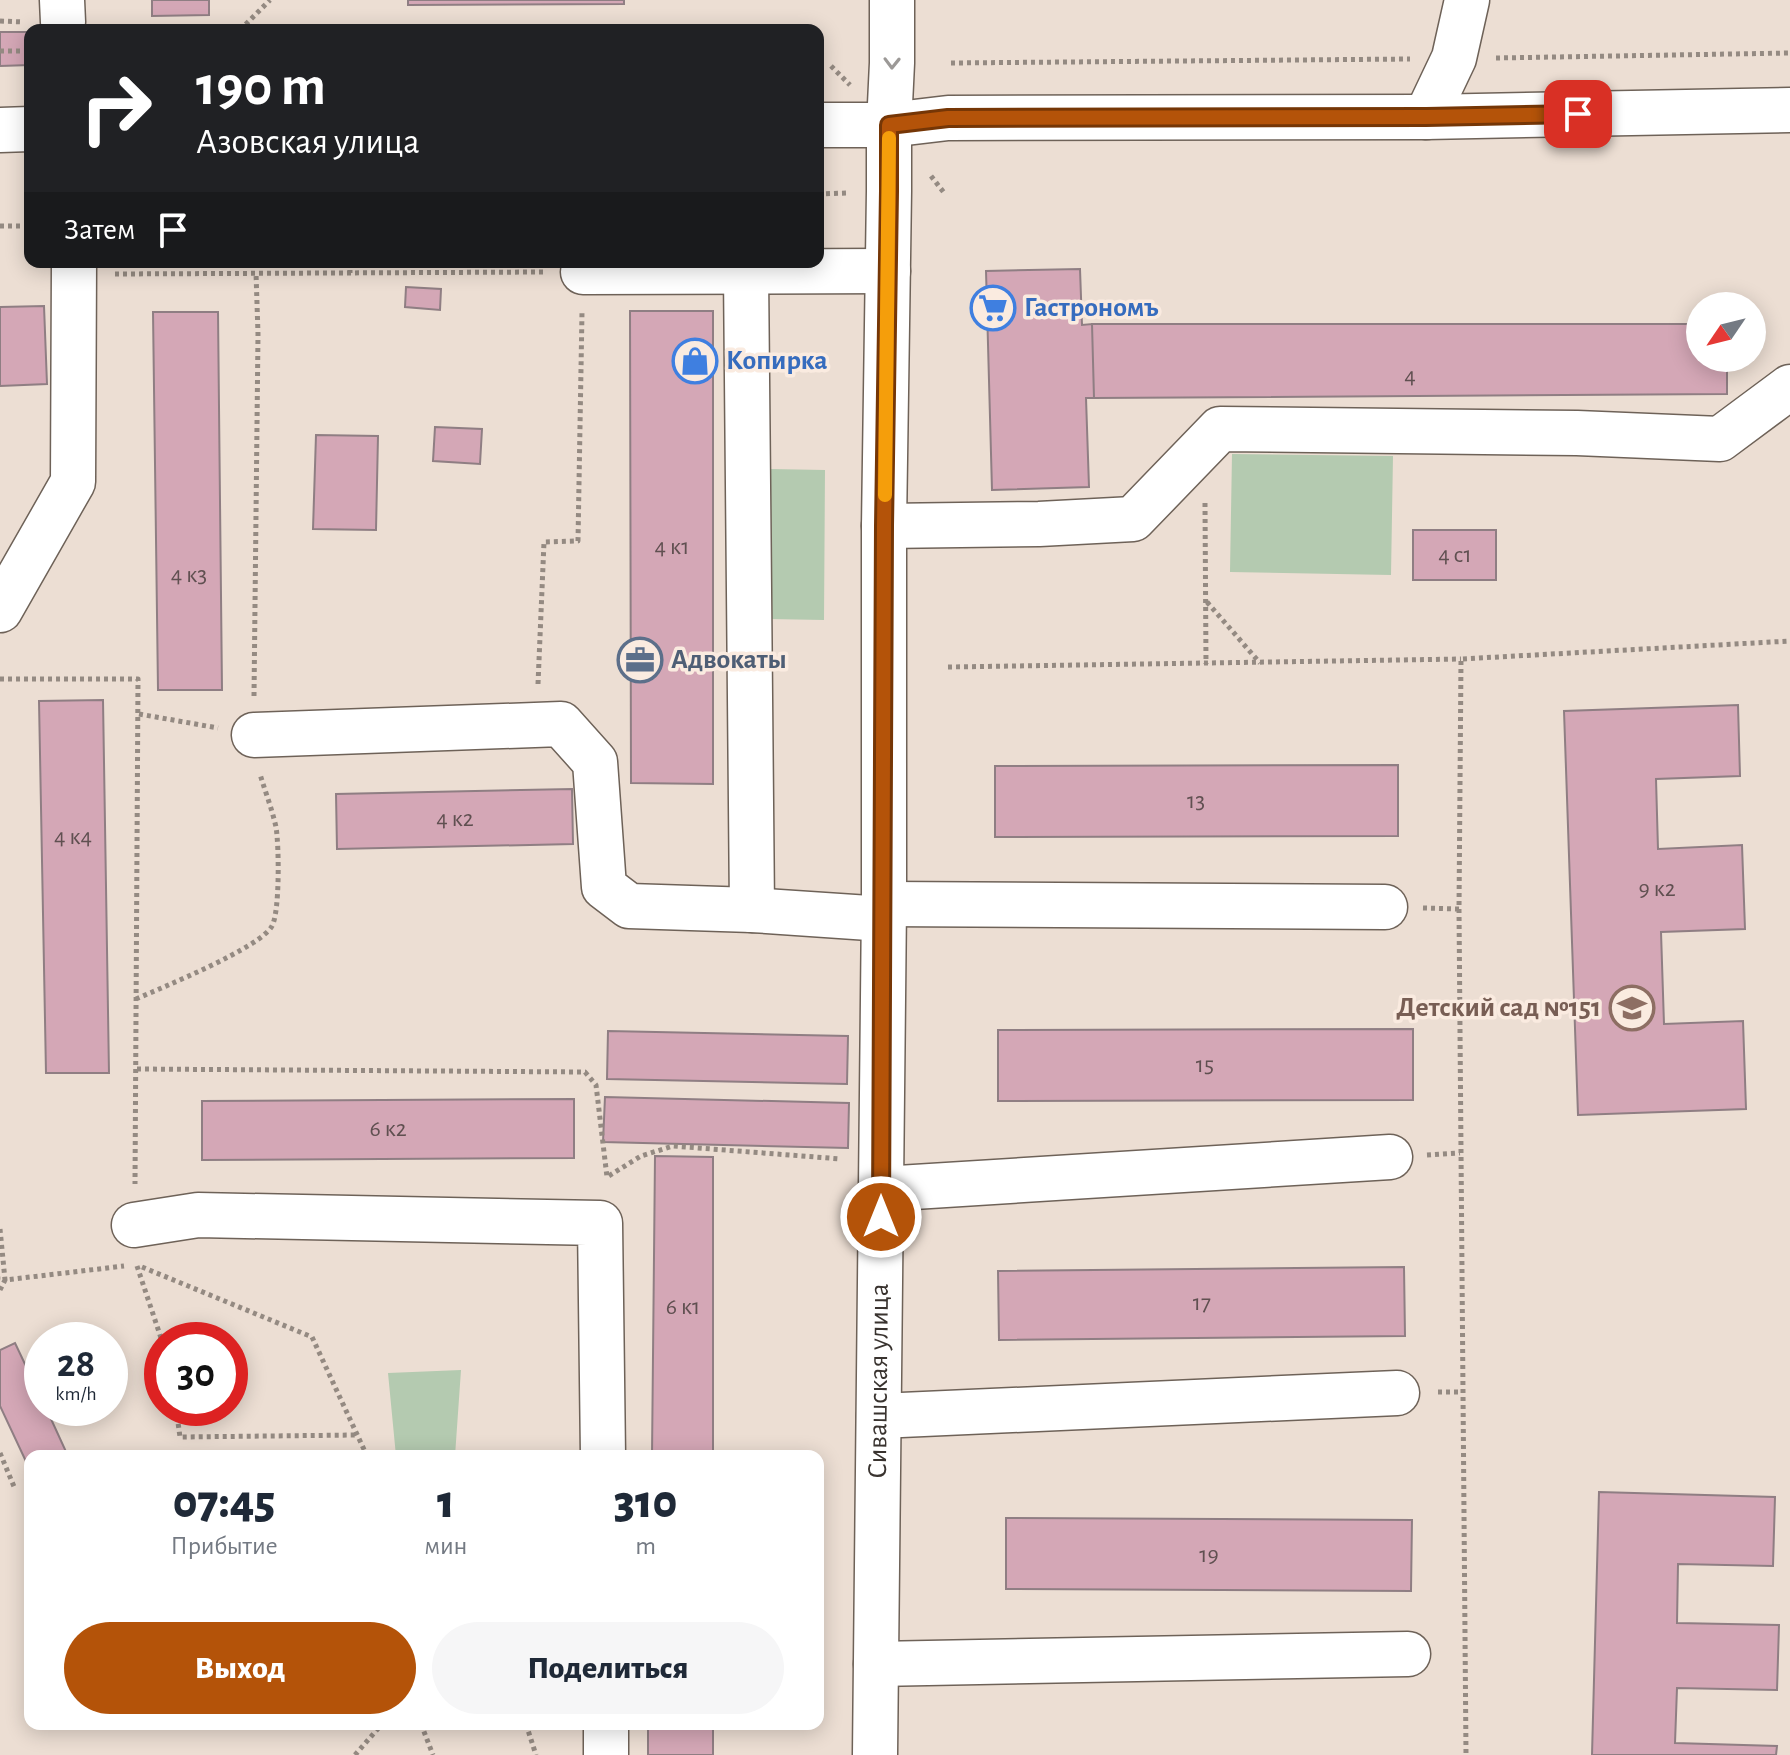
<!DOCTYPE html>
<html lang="ru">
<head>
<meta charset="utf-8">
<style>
  :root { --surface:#fff; --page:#f6f6f7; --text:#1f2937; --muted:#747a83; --accent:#b45309 }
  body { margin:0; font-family:"Alegreya Sans",sans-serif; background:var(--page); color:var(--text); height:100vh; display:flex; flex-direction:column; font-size:30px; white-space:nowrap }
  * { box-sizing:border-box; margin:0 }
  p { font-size:26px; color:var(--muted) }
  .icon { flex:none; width:44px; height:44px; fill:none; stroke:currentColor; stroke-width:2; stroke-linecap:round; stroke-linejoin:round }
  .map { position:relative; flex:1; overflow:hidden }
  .details { position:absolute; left:24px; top:1450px; width:800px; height:280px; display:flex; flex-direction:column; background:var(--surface); border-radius:16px; box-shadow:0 4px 20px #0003 }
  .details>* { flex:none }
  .hud { position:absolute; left:24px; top:24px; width:800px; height:244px; border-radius:16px; box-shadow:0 4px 20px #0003; background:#202124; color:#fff; overflow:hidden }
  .needle { width:52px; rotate:235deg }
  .controls { position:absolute; left:1686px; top:292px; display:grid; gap:16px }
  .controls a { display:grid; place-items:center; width:80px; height:80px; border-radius:50%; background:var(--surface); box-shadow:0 4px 20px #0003; font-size:40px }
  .speed { position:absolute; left:24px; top:1322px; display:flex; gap:16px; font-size:40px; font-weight:700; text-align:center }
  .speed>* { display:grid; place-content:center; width:104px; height:104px; border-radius:50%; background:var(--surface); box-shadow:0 4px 20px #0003; line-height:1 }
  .speed small { font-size:20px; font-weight:400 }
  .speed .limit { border:12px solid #d22; background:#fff; color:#111 }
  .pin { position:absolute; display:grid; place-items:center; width:68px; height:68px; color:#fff; margin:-34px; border-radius:16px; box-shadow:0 4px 12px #0006 }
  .me { position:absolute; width:88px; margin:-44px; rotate:0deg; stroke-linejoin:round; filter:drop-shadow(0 0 6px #0008) }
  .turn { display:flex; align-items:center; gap:28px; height:168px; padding:0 40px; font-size:36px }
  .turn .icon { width:104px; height:104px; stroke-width:2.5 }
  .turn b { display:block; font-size:56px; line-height:68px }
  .then { display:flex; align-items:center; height:76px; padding:0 40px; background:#0003; gap:16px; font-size:30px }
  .eta { display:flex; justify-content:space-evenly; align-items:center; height:136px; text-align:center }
  .eta b { font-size:48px; font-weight:800; line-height:56px }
  .button { display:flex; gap:16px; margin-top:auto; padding:16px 40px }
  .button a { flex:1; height:92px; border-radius:48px; background:var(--accent); color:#fff; font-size:32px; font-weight:800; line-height:92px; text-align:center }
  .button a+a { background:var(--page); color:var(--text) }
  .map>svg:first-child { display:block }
  .green { fill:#b4cab0 }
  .building { fill:#d4a7b6; stroke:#8f7e83; stroke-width:2 }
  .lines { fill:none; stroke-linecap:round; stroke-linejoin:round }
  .minor-casing { stroke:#6e6258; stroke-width:47 }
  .path { stroke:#948a82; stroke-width:5; stroke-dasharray:4 4; stroke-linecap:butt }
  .minor { stroke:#fff; stroke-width:44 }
  .oneway { stroke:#9c9997 }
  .route-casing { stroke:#753606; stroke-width:20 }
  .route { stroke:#b45309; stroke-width:14 }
  .slow { stroke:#f59e0b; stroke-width:14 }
  .labels { text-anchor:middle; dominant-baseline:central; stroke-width:7; stroke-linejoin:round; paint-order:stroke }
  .number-label { font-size:24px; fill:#605051 }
  .shop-label { font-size:28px; font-weight:bold; fill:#366cbe; stroke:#faebe0; text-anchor:start }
  .service-label { font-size:28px; font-weight:bold; fill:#4e5e75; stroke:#faebe0; text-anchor:start }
  .education-label { font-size:28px; font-weight:bold; fill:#785e54; stroke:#faebe0; text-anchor:end }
  .street-label { font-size:28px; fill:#39332f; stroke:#faebe0 }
</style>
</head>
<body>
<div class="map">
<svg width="1790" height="1755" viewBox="0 0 1790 1755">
  <rect width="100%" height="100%" fill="#ecded3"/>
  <path class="green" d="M 1232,454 L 1393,456 L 1391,575 L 1230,572 Z
    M 770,469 L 825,470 L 824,620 L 769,619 Z
    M 461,1370 L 455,1456 L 396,1456 L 388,1373 Z"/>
  <path class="building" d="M 152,0 L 209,0 L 209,15 L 152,16 Z
    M 408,0 L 624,0 L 624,4 L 408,5 Z
    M 0,32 L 30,32 L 30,65 L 0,66 Z
    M 1080,269 L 1082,325 L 1092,324 L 1094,398 L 1086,398 L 1089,487 L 992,490 L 986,271 Z
    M 406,287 L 441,289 L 440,310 L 405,307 Z
    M 44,306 L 47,384 L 0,386 L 0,307 Z
    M 630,311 L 713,311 L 713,784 L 631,783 Z
    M 153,312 L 218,312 L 222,690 L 158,690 Z
    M 1092,324 L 1700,324 L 1700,358 L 1727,358 L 1727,394 L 1094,398 Z
    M 435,427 L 482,429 L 480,464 L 433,461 Z
    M 316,435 L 378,436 L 376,530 L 313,529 Z
    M 1413,530 L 1496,530 L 1496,580 L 1413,580 Z
    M 103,700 L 109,1073 L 46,1073 L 39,701 Z
    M 1738,705 L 1740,776 L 1656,779 L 1658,849 L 1742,845 L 1745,929 L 1661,932 L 1664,1024 L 1743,1021 L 1746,1109 L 1578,1115 L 1564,711 Z
    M 1398,765 L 1398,836 L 995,837 L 995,766 Z
    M 572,789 L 573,844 L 337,849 L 336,794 Z
    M 1413,1029 L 1413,1100 L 998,1101 L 998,1030 Z
    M 608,1031 L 848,1036 L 847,1084 L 607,1079 Z
    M 605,1097 L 849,1103 L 848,1148 L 603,1142 Z
    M 574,1099 L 574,1158 L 202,1160 L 202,1101 Z
    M 655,1156 L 713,1157 L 713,1456 L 652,1456 Z
    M 1404,1267 L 1405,1336 L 999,1340 L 998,1271 Z
    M 15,1343 L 42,1400 L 42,1408 L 46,1408 L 68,1456 L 30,1456 L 30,1470 L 0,1406 L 0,1350 Z
    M 1599,1492 L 1775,1497 L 1773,1566 L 1678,1564 L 1677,1623 L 1779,1625 L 1777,1690 L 1677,1688 L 1675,1743 L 1777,1746 L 1776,1755 L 1592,1755 Z
    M 1006,1518 L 1412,1520 L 1411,1591 L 1006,1589 Z
    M 648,1724 L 713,1724 L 713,1755 L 648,1755 Z"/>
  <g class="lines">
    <g class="minor-casing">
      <g id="minor">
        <path d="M 62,0 L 63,22"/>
        <path d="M 1426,117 L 1454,58 L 1467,0"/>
        <path d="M 818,125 L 889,125 L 948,118 L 1426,117 L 1790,110"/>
        <path d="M 0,130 L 30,129"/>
        <path d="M 583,272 L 888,271"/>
        <path d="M 746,272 L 752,910"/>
        <path d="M 884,526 L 1039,524 L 1133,519 L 1220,429 L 1577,433 L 1720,439 L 1790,387"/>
        <path d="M 0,610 L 73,482 L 74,262"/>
        <path d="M 254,735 L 561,724 L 595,762 L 604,887 L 629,906 L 752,910 L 884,919"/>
        <path d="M 884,904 L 1385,907"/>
        <path d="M 882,1189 L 1390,1157"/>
        <path d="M 134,1225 L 198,1215 L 600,1223 L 603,1456"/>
        <path d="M 879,1416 L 1397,1393"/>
        <path d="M 876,1664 L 1408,1654"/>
        <path d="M 606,1724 L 606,1755"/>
        <path id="s1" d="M 875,1755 L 884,904 L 884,526 L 889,191 L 889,125 L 892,63 L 892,0"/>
      </g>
    </g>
    <path class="path" d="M 0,21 L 23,22
      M 240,30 L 270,0
      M 0,51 L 30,51
      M 1496,58 L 1790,53
      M 951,63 L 1410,59
      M 831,66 L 850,85
      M 931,176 L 945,194
      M 818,194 L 848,193
      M 0,226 L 30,226
      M 350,262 L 350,273
      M 115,274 L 545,272
      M 1205,503 L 1206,664
      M 1207,602 L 1260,663
      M 948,667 L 1461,659
      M 0,679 L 138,679 L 135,1184
      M 538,684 L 544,542 L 578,541 L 582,312
      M 254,696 L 258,334 L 256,273
      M 139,714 L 218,728
      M 1423,908 L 1459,909 L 1461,659 L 1790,641
      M 1459,909 L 1466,1755
      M 136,999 C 163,987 260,948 272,926 C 280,911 279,845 276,827 C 272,809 265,791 260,774
      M 137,1069 L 585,1072 L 596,1085 L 607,1177 L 641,1156 L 673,1146 L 841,1159
      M 1427,1155 L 1460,1153
      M 0,1229 L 5,1280 L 0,1279
      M 137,1266 L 162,1341
      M 142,1267 L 312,1337 L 367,1456
      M 0,1290 L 5,1280 L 124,1266
      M 1438,1392 L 1462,1392
      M 176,1408 L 180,1437 L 357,1435
      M 0,1453 L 15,1489
      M 421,1724 L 433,1755
      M 526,1724 L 536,1755
      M 355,1755 L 382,1724"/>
    <use href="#minor" class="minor"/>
  </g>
  <defs><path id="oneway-chevron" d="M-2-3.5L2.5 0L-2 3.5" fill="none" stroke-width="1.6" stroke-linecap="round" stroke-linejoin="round" transform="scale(2)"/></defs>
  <use class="oneway" href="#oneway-chevron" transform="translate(892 63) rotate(91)"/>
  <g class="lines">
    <g class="route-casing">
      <path id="route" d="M 881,1217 L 884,526 L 889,191 L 889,125 L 948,118 L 1426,117 L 1578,114"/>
    </g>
    <use href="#route" class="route"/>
    <path class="slow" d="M 885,495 L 889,138"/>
  </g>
  <defs>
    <g id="supermarket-ring" transform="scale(2.3)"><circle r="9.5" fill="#faebe0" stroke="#3f7fe0" stroke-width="1.5"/><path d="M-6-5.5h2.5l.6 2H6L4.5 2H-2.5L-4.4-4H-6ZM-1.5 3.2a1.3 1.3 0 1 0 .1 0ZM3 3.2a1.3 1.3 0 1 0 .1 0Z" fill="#3f7fe0"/></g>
    <g id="shop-ring" transform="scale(2.3)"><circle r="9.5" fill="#faebe0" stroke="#3f7fe0" stroke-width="1.5"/><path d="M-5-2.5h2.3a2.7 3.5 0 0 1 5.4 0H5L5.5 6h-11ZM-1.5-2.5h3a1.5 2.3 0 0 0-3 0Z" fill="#3f7fe0"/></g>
    <g id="office-ring" transform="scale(2.3)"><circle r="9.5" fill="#faebe0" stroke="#5c6f8a" stroke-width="1.5"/><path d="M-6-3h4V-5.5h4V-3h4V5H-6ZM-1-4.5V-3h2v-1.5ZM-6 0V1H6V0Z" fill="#5c6f8a"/></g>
    <g id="school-ring" transform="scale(2.3)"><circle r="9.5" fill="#faebe0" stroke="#8d6e63" stroke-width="1.5"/><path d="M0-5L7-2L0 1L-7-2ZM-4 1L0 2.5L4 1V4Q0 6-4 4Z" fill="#8d6e63"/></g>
  </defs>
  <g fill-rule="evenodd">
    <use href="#supermarket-ring" x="993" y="308"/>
    <use href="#shop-ring" x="695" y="361"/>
    <use href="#office-ring" x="640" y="660"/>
    <use href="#school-ring" x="1632" y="1008"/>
  </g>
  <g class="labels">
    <g class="number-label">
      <text x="1410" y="376">4</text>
      <text x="672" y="547">4 к1</text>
      <text x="1455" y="555">4 с1</text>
      <text x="189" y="575">4 к3</text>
      <text x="1196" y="801">13</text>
      <text x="455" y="819">4 к2</text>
      <text x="73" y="837">4 к4</text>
      <text x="1657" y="889">9 к2</text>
      <text x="1205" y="1065">15</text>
      <text x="388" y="1129">6 к2</text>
      <text x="1202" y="1303">17</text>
      <text x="683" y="1307">6 к1</text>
      <text x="1209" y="1555">19</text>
    </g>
    <g class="shop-label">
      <text x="1024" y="308">Гастрономъ</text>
      <text x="726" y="361">Копирка</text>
    </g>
    <g class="service-label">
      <text x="671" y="660">Адвокаты</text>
    </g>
    <g class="education-label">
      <text x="1601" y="1008">Детский сад №151</text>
    </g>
    <g class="street-label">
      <text stroke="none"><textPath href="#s1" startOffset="374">Сивашская улица</textPath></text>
    </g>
  </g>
</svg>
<div class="controls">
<a><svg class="needle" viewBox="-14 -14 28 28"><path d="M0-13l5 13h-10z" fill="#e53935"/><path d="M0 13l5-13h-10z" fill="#747a83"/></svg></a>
</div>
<div class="speed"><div>28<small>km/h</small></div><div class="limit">30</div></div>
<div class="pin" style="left:1578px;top:114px;background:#d93025"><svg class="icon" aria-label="arrive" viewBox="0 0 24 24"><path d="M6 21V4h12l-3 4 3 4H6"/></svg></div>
<svg class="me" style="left:881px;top:1217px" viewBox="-20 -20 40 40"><circle r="17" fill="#b45309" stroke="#fff" stroke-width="3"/><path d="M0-11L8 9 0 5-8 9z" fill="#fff"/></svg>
<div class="hud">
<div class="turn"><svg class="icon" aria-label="right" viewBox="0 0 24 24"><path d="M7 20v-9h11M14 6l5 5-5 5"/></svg><div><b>190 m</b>Азовская улица</div></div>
<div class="then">Затем<svg class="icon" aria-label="arrive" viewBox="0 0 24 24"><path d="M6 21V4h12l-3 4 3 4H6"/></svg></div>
</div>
<section class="details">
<div class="eta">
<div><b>07:45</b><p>Прибытие</p></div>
<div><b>1</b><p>мин</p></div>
<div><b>310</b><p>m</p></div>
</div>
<div class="button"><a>Выход</a><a>Поделиться</a></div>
</section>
</div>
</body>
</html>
